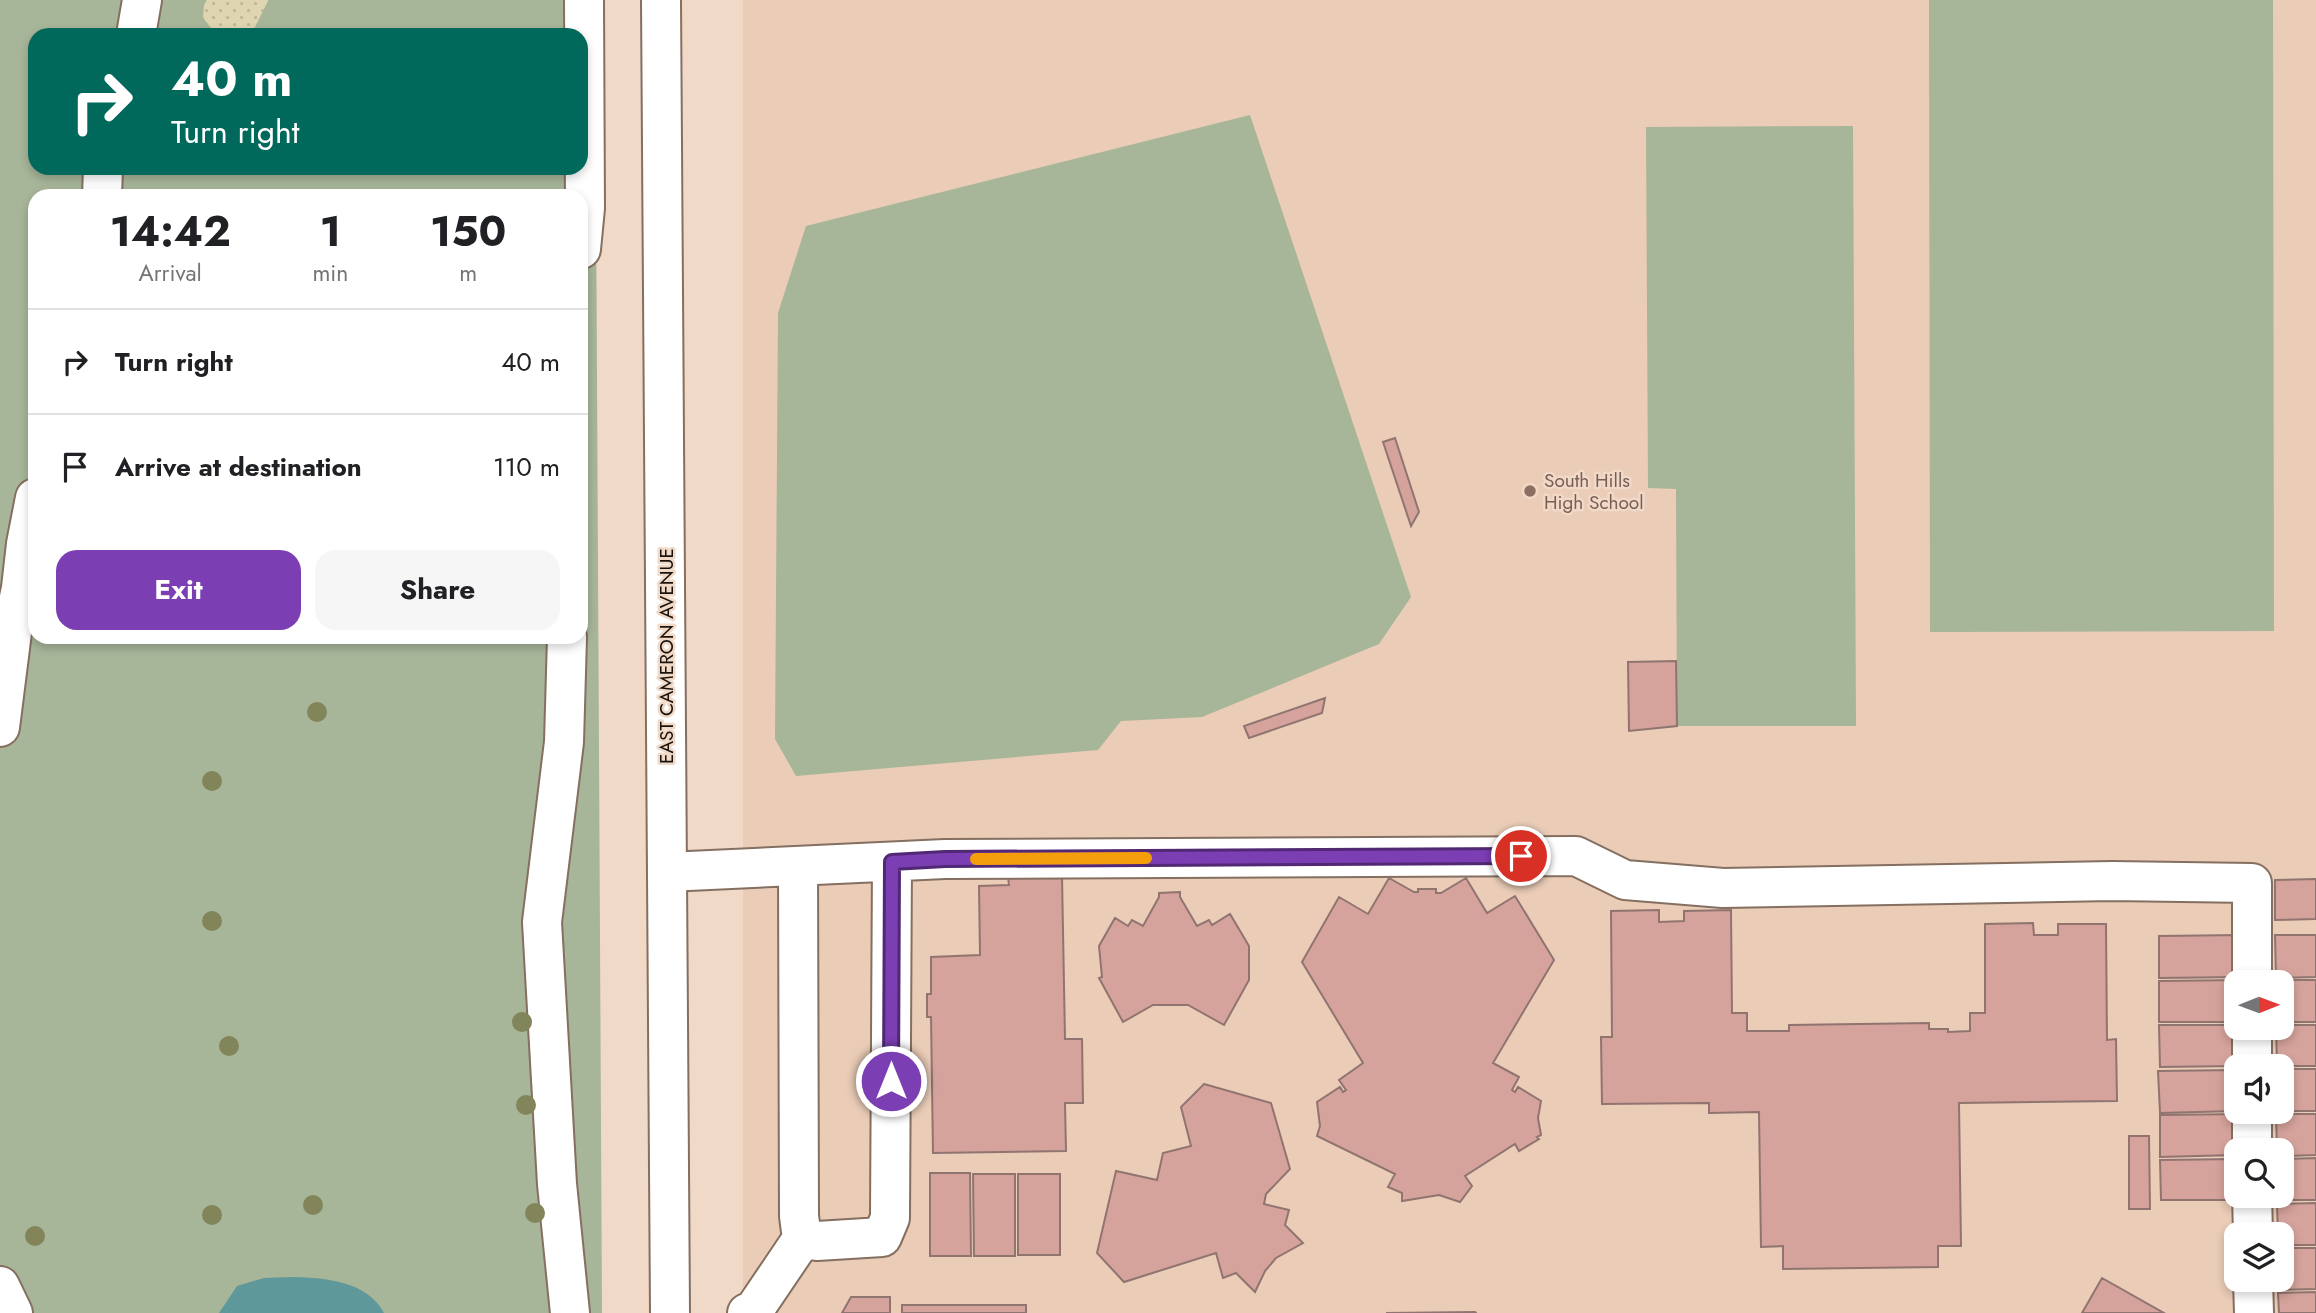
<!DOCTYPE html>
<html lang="en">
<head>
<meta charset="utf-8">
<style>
  :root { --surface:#fff; --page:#f6f6f6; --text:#202124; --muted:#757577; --line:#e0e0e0; --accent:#7c3eb3 }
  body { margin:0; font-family:Jost,sans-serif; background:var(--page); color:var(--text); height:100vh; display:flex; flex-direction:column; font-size:26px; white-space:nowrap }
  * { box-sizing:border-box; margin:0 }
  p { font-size:23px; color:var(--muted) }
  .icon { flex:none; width:38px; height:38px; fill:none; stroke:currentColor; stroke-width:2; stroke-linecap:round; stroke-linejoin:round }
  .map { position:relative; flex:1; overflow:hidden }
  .drawer { position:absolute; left:28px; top:189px; width:560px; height:455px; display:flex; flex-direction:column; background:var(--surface); border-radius:21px; box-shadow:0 4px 10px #0003 }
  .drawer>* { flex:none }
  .top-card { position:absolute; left:28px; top:28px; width:560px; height:147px; border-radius:21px; box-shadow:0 4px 10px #0003; background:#00695c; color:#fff; overflow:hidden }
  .needle { width:46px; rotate:89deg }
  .tools { position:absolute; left:2224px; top:970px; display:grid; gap:14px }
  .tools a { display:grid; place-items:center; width:70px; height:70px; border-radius:14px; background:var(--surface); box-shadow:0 4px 10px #0003; font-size:35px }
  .pin { position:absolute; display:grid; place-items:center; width:60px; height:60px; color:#fff; margin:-30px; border:4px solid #fff; border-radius:50%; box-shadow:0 2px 7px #0007 }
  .me { position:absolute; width:77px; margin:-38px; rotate:0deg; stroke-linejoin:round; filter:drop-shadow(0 0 5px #0008) }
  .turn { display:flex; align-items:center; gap:24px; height:147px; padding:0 28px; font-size:32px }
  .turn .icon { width:91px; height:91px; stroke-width:2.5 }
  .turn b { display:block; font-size:49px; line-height:60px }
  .eta { display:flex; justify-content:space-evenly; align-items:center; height:119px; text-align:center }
  .eta b { font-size:42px; font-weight:700; line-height:49px }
  .button { display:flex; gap:14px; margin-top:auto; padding:14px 28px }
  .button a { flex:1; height:80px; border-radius:21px; background:var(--accent); color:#fff; font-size:28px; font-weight:700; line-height:80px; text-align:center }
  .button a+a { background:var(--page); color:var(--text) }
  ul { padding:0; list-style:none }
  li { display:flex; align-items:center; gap:21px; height:105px; padding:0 28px; border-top:2px solid var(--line) }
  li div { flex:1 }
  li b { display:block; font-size:26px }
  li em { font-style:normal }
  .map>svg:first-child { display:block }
  .built { fill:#eaccb7; fill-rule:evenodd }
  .green { fill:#a7b598; fill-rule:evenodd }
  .sand { fill:url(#sand-dots) }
  .water { fill:#5f989a }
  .building { fill:#d5a39b; stroke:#907470; stroke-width:2 }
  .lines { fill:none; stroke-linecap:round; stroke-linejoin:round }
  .minor-casing { stroke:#846f60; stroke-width:42 }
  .major-casing { stroke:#846f60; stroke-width:42 }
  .minor { stroke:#fff; stroke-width:38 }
  .major { stroke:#fff; stroke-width:38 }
  .tree { fill:#82845a }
  .route-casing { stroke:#512874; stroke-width:18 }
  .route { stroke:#7c3eb3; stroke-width:12 }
  .slow { stroke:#f59e0b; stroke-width:12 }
  .education-dot { fill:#8d6e63; stroke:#f1d9c8; stroke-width:2.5 }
  .labels { text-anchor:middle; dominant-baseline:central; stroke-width:5; stroke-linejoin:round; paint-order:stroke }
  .education-label { font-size:19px; fill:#785e54; stroke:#f1d9c8; text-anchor:start }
  .street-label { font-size:19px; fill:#1a120c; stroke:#f1d9c8 }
</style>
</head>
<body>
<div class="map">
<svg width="2316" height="1313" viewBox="0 0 2316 1313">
  <defs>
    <pattern id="sand-dots" width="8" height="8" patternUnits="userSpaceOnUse" patternTransform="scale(1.75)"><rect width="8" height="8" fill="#dfd5b0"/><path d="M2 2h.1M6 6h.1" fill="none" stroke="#bfb696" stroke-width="1.8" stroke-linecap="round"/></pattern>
  </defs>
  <rect width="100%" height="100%" fill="#f1d9c8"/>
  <path class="built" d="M 743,0 L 2316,0 L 2316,1313 L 743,1313 ZM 2236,982 L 2282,982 L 2282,1027 L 2236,1027 ZM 2236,1066 L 2282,1066 L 2282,1111 L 2236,1111 ZM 2236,1150 L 2282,1150 L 2282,1195 L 2236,1195 ZM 2236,1234 L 2282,1234 L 2282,1279 L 2236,1279 Z"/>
  <path class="green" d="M 0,0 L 595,0 L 602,1313 L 0,1313 ZM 35,35 L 581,35 L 581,168 L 35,168 ZM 35,196 L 581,196 L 581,637 L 35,637 Z
    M 1929,0 L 2273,0 L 2274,631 L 1930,632 Z
    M 1250,115 L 1411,597 L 1379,644 L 1202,717 L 1121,721 L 1098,750 L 796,776 L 775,739 L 778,313 L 806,226 Z
    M 1853,126 L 1856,726 L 1677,726 L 1676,489 L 1648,488 L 1646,127 Z"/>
  <path class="sand" d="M 207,0 L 268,0 L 268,1 L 255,27 L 246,35 C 223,35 216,38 203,17 L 204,5 Z"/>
  <path class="water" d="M 293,1277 C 326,1278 367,1281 384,1313 L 219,1313 L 237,1286 L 264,1278 Z"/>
  <path class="building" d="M 1395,438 L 1419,512 L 1411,526 L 1383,442 Z
    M 1676,661 L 1677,726 L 1629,731 L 1628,662 Z
    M 1325,698 L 1322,713 L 1249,738 L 1244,726 Z
    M 1062,876 L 1065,1039 L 1082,1039 L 1083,1103 L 1065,1103 L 1066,1151 L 933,1153 L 931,1017 L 927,1017 L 927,994 L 931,994 L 931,957 L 980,955 L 979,886 L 1009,885 L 1008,877 Z
    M 1389,878 L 1414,892 L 1418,892 L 1418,889 L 1436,889 L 1436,893 L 1441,893 L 1466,878 L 1487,913 L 1515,896 L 1554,960 L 1493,1063 L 1519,1077 L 1512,1090 L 1515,1092 L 1518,1087 L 1541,1101 L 1538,1118 L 1541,1135 L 1537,1137 L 1539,1139 L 1519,1151 L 1515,1144 L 1465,1176 L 1472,1186 L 1460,1202 L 1439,1195 L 1402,1201 L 1402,1193 L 1388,1187 L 1395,1174 L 1317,1136 L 1320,1126 L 1317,1102 L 1340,1087 L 1343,1092 L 1346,1090 L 1339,1080 L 1363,1063 L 1302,962 L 1339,897 L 1368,914 Z
    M 2316,879 L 2316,919 L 2275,920 L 2275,880 Z
    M 1180,892 L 1180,897 L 1197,926 L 1209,920 L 1212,925 L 1230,914 L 1249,946 L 1249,980 L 1224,1025 L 1188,1005 L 1153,1005 L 1123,1022 L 1099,978 L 1102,977 L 1099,946 L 1115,918 L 1128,926 L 1132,920 L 1143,926 L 1159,897 L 1159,893 Z
    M 1659,910 L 1659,922 L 1684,921 L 1684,911 L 1731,910 L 1732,1013 L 1747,1013 L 1747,1031 L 1789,1031 L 1789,1025 L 1929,1023 L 1929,1029 L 1948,1029 L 1948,1032 L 1970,1031 L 1970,1013 L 1985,1013 L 1985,924 L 2033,923 L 2034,935 L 2058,935 L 2058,924 L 2106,924 L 2107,1040 L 2116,1039 L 2117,1101 L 1959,1103 L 1961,1246 L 1938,1246 L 1938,1267 L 1783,1269 L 1783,1246 L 1761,1247 L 1759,1112 L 1709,1113 L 1709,1103 L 1602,1104 L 1601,1037 L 1612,1037 L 1611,911 Z
    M 2241,935 L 2241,977 L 2159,978 L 2159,936 Z
    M 2275,935 L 2316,935 L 2316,977 L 2276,978 Z
    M 2241,980 L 2236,982 L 2236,1022 L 2159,1022 L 2159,981 Z
    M 2276,980 L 2316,980 L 2316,1022 L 2282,1022 L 2282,982 Z
    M 2159,1025 L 2236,1025 L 2236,1066 L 2160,1067 Z
    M 2282,1025 L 2316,1025 L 2316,1066 L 2277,1066 L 2276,1027 Z
    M 2282,1069 L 2316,1069 L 2316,1111 L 2282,1111 Z
    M 2236,1070 L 2236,1111 L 2160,1113 L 2158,1071 Z
    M 1204,1084 L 1271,1103 L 1290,1169 L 1266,1194 L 1264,1204 L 1289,1210 L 1285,1225 L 1303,1243 L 1276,1258 L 1265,1271 L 1255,1292 L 1236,1273 L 1223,1278 L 1216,1253 L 1124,1282 L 1097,1253 L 1116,1171 L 1157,1180 L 1163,1153 L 1191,1146 L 1181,1107 Z
    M 2242,1114 L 2236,1155 L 2160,1157 L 2160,1115 Z
    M 2276,1114 L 2316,1114 L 2316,1155 L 2282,1156 L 2282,1150 L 2277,1150 Z
    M 2129,1136 L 2149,1136 L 2150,1209 L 2129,1209 Z
    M 2316,1158 L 2316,1200 L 2277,1200 L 2277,1195 L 2282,1195 L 2282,1159 Z
    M 2236,1159 L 2236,1195 L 2242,1200 L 2161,1200 L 2160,1160 Z
    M 930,1173 L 970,1173 L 971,1256 L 930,1256 Z
    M 973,1174 L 1015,1174 L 1015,1256 L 974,1256 Z
    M 1018,1174 L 1060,1174 L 1060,1255 L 1018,1255 Z
    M 2316,1203 L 2316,1245 L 2282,1245 L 2282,1234 L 2278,1234 L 2277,1204 Z
    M 2282,1248 L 2316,1248 L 2316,1289 L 2278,1290 L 2278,1279 L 2282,1279 Z
    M 2102,1278 L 2164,1313 L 2082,1313 Z
    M 2316,1292 L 2316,1313 L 2279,1313 L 2278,1293 Z
    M 851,1297 L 890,1297 L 890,1313 L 842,1313 Z
    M 902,1305 L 1026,1305 L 1026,1313 L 902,1313 Z
    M 1475,1312 L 1476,1313 L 1386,1313 Z"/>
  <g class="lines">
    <g class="minor-casing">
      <path id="minor" d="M 136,35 L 142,0
        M 102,196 L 103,168
        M 581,249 L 585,208 L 584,0
        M 567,637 L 564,742 L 542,922 L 557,1184 L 570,1313
        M 0,727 L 12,632 L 21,588 L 26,544 L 35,498
        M 798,866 L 799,1216 L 802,1239 L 817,1241 L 882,1237 L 890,1218 L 892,862
        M 667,872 L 945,859 L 1576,856 L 1625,880 L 1723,888 L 2112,881 L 2252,883 L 2252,982
        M 2252,1027 L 2252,1066
        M 2252,1111 L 2252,1150
        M 2252,1195 L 2253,1234
        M 2253,1279 L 2254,1313
        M 0,1286 L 13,1313
        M 747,1313 L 754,1310 L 802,1239"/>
    </g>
    <g class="major-casing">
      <path id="major" d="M 661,0 L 670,1313"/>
    </g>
    <use href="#minor" class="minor"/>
    <use href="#major" class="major"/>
  </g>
  <g class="tree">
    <circle cx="317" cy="712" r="10"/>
    <circle cx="212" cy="781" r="10"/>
    <circle cx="212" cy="921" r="10"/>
    <circle cx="522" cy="1022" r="10"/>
    <circle cx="229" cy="1046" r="10"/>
    <circle cx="526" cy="1105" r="10"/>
    <circle cx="313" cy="1205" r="10"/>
    <circle cx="535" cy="1213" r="10"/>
    <circle cx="212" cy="1215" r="10"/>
    <circle cx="35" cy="1236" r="10"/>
  </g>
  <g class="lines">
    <g class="route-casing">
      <path id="route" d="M 891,1081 L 892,862 L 945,859 L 1521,856"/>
    </g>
    <use href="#route" class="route"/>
    <path class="slow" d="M 976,859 L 1146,858"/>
  </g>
  <circle class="education-dot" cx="1530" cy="491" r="7"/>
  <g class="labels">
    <g class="education-label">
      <text x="1544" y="480">South Hills<tspan x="1544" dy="22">High School</tspan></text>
    </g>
    <g class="street-label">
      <text transform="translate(666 656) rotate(-90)">EAST CAMERON AVENUE</text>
    </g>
  </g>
</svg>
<div class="tools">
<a><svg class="needle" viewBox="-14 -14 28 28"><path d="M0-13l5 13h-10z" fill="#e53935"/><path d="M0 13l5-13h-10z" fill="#757577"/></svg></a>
<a><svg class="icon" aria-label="sound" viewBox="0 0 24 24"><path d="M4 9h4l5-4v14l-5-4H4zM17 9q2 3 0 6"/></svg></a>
<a><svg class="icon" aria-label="search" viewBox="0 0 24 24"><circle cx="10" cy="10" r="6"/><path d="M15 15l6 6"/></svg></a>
<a><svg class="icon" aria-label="layers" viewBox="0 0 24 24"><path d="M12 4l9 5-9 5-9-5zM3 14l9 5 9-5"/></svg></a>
</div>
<div class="pin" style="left:1521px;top:856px;background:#d93025"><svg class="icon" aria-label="arrive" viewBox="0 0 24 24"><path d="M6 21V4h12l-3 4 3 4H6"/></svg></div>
<svg class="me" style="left:891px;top:1081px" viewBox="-20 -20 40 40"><circle r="17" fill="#7c3eb3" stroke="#fff" stroke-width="3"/><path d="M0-11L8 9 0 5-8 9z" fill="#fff"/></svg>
<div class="top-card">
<div class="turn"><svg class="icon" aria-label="right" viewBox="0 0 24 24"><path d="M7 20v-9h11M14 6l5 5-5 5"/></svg><div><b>40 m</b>Turn right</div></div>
</div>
<section class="drawer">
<div class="eta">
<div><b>14:42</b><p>Arrival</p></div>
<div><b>1</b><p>min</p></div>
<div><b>150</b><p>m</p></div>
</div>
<ul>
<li><svg class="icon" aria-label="right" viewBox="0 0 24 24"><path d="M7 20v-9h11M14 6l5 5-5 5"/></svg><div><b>Turn right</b></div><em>40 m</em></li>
<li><svg class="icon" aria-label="arrive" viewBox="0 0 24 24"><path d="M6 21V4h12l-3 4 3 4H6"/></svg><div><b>Arrive at destination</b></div><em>110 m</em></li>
</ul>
<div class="button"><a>Exit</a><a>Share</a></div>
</section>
</div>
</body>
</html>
